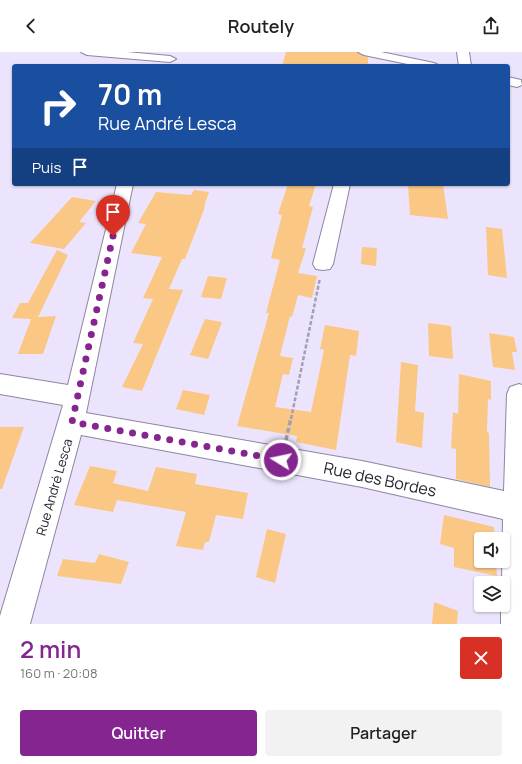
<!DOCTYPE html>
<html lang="fr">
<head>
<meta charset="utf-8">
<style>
  :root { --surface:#fff; --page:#f2f2f2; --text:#222; --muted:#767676; --accent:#85258f }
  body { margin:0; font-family:Manrope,sans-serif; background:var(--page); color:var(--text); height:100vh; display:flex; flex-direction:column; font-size:15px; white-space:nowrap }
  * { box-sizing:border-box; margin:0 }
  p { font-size:13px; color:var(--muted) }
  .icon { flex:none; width:22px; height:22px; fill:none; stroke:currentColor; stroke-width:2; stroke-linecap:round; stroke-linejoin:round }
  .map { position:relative; height:572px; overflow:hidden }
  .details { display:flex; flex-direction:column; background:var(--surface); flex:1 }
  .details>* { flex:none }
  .guide { position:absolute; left:12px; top:12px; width:498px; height:122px; border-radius:4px; box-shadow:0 1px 3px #0004; background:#1a4fa0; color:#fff; overflow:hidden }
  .controls { position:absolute; left:474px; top:480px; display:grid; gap:8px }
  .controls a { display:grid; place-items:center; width:36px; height:36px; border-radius:4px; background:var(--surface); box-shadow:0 1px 3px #0004; font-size:20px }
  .pin { position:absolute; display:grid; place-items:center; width:34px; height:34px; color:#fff; margin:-41px -17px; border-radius:50% 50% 50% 0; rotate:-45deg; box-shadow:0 0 4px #0007 }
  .pin .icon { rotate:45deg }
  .me { position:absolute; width:44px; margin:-22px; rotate:280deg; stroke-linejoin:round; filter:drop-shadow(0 0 3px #0008) }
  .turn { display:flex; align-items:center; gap:14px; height:84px; padding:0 20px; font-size:18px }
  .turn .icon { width:52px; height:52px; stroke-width:2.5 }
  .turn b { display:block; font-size:28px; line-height:34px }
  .then { display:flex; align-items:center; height:38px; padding:0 20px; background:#0003; gap:8px; font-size:15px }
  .round { display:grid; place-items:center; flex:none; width:42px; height:42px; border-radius:4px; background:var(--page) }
  .summary { display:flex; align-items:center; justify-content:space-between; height:68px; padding:0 20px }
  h1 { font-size:24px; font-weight:600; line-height:30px; color:var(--accent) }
  .cta { display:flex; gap:8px; margin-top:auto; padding:8px 20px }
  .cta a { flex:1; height:46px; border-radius:4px; background:var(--accent); color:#fff; font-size:16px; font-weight:600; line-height:46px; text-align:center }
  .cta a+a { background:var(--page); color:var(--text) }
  header { display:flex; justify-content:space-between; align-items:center; height:52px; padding:0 20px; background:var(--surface); font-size:18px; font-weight:600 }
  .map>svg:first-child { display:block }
  .building { fill:#fbc784 }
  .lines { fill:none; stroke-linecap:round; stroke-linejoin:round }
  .minor-casing { stroke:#8e85a1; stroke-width:2 }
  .path-far1 { stroke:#a49eb2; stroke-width:2.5; stroke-dasharray:4 2; stroke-linecap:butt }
  .path { stroke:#a49eb2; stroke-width:3.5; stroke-dasharray:5 2.5; stroke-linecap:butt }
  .minor { fill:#fff; fill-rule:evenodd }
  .route { stroke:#85258f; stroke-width:7; stroke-dasharray:0 12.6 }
  .labels { text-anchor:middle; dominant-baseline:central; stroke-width:3.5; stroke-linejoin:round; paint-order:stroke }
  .street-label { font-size:13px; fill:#27232f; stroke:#fff }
  .near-street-label { font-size:16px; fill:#27232f; stroke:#fff }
</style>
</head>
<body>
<header><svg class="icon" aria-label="back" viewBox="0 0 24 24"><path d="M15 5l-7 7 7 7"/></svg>Routely<svg class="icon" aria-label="share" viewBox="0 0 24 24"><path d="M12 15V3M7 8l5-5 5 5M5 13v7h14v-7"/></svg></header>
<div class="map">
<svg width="522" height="572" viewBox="0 0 522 572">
  <rect width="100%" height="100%" fill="#ece4fd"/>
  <path class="building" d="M 286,0 L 357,0 L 368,5 L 368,14 L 282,14 Z
    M 288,132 L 316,132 L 309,154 L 313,155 L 302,196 L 306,196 L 298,221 L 317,224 L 312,246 L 298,243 L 292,265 L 290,264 L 280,304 L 293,306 L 289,323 L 283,322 L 275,355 L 311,360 L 324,298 L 320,297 L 325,273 L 359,279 L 356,304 L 350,303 L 336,398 L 296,390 L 297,384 L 237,374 L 269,261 L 266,261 L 280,208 L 271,206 L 282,163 L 278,162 Z
    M 408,132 L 443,132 L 448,167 L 410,163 Z
    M 194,138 L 209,140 L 204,155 L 205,155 L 185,207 L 182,207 L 169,237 L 183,238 L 142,339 L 122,335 L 143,292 L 133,291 L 153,247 L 143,246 L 162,205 L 131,201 L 146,172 L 138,171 L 156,140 L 191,143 Z
    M 72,145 L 96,149 L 79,170 L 86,171 L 64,197 L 30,191 Z
    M 486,175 L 502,177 L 507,226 L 488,223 Z
    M 362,195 L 377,196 L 376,214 L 361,212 Z
    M 57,198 L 68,203 L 38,265 L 56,264 L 43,302 L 18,302 L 31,267 L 12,266 L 20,251 L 28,251 Z
    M 208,224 L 227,226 L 221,247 L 201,245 Z
    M 205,267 L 222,270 L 208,307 L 190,303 Z
    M 428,271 L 451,274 L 453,307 L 429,304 Z
    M 489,281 L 514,285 L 517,300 L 512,300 L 515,318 L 493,315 Z
    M 401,310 L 418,313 L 415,359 L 424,361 L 422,396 L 396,390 Z
    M 459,322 L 491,329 L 491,348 L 488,347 L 487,380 L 489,381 L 490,435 L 456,427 L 456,397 L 451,396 L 453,360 L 458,362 Z
    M 183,338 L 210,343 L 204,363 L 176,357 Z
    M 0,375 L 24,375 L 2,437 L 0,437 Z
    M 90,414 L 117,419 L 113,431 L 148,439 L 156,415 L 197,422 L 195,432 L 248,441 L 243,467 L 216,463 L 209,490 L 205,490 L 203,498 L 176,494 L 186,460 L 117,448 L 113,460 L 74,453 Z
    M 444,463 L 494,475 L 495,487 L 481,487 L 481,509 L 496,509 L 497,524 L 454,515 L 454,496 L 440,492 Z
    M 267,477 L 286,482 L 275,531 L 256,525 Z
    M 99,502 L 129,510 L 121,532 L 57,524 L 63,507 L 95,511 Z
    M 434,550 L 458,559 L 457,572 L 432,572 Z"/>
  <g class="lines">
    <g class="minor-casing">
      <path id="minor" d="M 81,0 L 127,0 L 170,4 L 176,7 L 170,10 L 87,3 Z
        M 358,0 L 381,0 L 434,11 L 440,14 L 417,14 L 364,3 Z
        M 457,0 L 469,0 L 471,14 L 459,14 Z
        M 508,25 L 521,28 L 522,33 L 517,35 L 508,33 Z
        M 117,132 L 133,132 L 86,361 L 362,409 L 504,439 L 507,342 L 510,335 L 519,332 L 522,333 L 522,572 L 501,572 L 501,553 L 503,553 L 502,531 L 503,467 L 362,435 L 81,383 L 30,572 L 0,572 L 0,564 L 63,353 L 0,342 L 0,322 L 68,333 Z
        M 334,132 L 350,132 L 333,212 L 330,217 L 323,218 L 316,217 L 313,212 Z"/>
    </g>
    <path class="path-far1" d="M 291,367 L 320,226"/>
    <path class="path" d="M 286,388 L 291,366"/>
    <use href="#minor" class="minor"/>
  </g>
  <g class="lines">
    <path class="route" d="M 113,184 L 72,370 L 281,408"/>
  </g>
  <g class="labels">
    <g class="street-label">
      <text transform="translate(54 435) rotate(-74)">Rue André Lesca</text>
    </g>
    <g class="near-street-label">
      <text transform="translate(380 427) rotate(12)">Rue des Bordes</text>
    </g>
  </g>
</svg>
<div class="controls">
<a><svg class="icon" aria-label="sound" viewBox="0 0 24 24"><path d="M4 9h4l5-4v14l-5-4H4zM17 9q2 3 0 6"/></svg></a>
<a><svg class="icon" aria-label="layers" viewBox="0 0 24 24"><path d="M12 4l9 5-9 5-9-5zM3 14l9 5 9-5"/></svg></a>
</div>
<div class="pin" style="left:113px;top:184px;background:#d93025"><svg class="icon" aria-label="arrive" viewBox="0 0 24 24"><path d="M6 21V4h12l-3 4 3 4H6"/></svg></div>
<svg class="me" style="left:281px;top:408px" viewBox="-20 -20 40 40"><circle r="17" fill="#85258f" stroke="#fff" stroke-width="3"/><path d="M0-11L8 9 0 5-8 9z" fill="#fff"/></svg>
<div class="guide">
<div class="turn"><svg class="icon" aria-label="right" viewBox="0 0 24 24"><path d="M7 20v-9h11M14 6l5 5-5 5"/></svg><div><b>70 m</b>Rue André Lesca</div></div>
<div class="then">Puis<svg class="icon" aria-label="arrive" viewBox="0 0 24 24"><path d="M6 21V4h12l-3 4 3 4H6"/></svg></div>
</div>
</div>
<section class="details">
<div class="summary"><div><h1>2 min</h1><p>160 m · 20:08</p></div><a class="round" style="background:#d93025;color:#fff"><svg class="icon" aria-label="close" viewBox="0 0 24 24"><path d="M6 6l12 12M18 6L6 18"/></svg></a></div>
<div class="cta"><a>Quitter</a><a>Partager</a></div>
</section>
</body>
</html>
